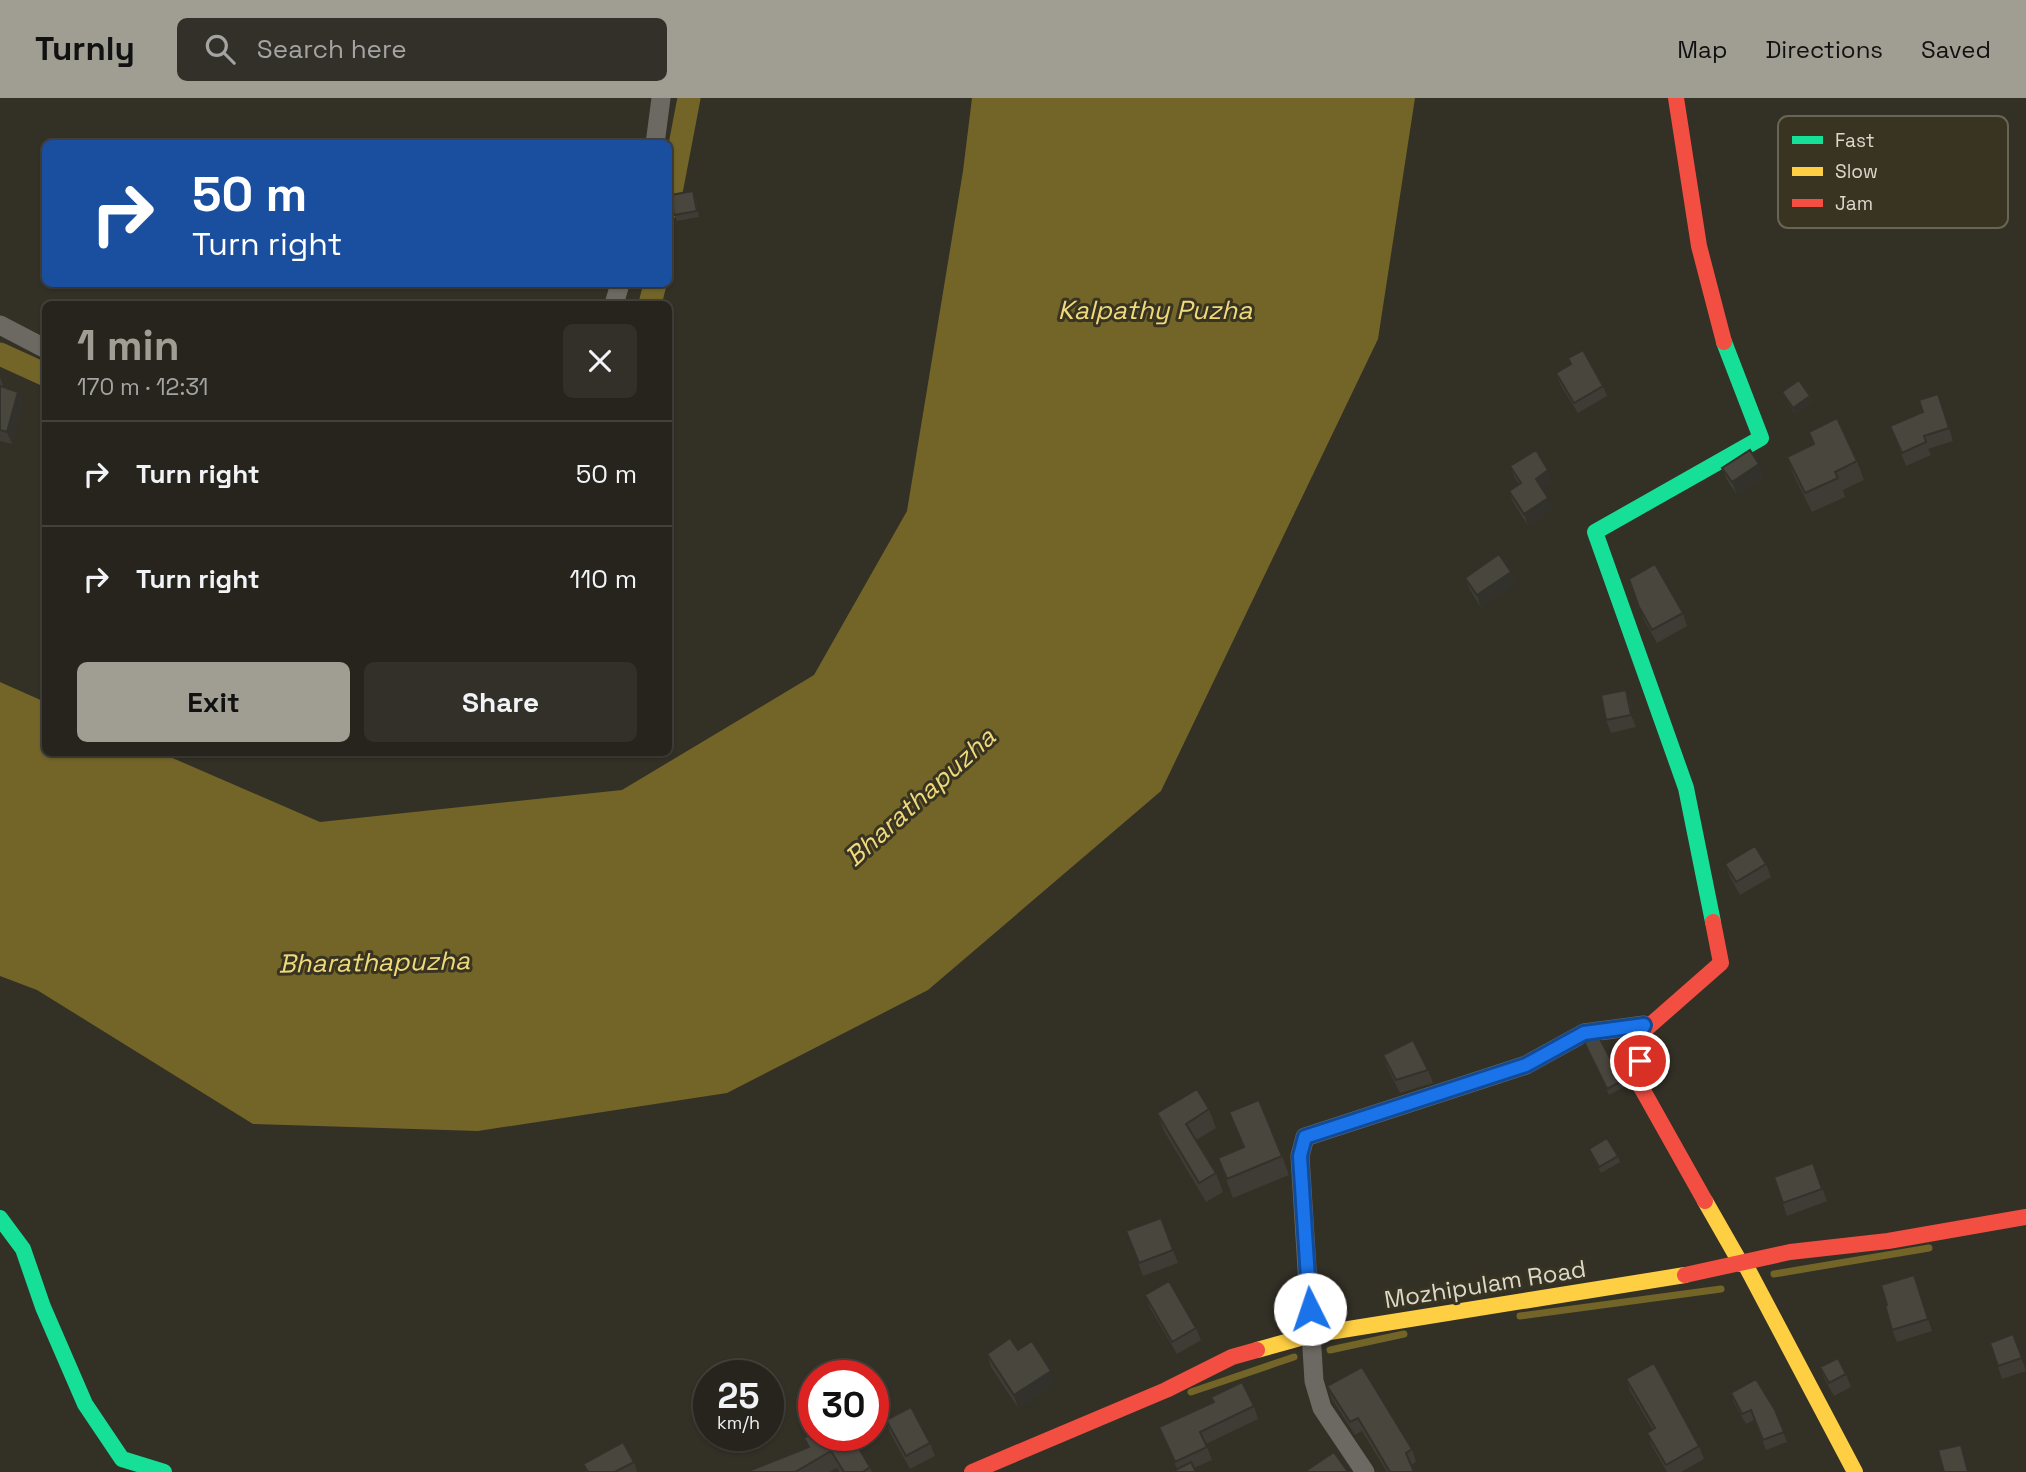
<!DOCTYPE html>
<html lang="en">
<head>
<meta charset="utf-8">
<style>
  :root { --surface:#26241c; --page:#323029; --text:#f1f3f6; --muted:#a4a4a3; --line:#42413b; --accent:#a09d92 }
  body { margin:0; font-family:"Space Grotesk",sans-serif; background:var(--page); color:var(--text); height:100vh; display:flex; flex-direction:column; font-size:26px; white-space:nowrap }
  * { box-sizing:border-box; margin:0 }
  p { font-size:23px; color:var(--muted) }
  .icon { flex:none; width:38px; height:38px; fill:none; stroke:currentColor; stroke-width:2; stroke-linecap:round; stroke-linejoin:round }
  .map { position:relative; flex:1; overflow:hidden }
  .side { position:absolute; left:42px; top:203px; width:630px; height:455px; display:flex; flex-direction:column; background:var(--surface); border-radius:10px; box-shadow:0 2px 5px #0004,0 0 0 2px var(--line) }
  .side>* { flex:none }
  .guide { position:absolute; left:42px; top:42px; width:630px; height:147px; border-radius:10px; box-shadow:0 2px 5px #0004,0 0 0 2px var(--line); background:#1a4fa0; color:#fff; overflow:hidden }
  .speed { position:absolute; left:693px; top:1262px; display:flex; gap:14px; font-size:35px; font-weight:700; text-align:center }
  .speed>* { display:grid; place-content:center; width:91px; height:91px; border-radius:50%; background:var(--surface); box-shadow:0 2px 5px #0004,0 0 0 2px var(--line); line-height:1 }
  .speed small { font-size:18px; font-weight:400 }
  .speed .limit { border:10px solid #d22; background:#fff; color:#111 }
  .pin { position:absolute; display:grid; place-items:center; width:60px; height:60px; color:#fff; margin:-30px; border:4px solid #fff; border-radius:50%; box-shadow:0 2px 7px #0007 }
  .me { position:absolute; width:77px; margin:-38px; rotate:356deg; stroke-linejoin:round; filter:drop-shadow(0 0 5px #0008) }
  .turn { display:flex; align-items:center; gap:24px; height:147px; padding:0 35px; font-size:32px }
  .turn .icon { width:91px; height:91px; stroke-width:2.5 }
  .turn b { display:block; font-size:49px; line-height:60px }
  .round { display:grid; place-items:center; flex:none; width:74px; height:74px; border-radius:10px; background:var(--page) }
  .head { display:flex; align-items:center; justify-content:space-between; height:119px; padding:0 35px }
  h1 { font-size:42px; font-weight:800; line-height:52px; color:var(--accent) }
  .action { display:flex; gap:14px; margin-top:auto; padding:14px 35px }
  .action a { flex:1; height:80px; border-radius:10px; background:var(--accent); color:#111; font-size:28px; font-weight:800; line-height:80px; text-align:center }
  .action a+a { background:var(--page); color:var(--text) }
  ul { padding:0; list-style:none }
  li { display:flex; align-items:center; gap:21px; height:105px; padding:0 35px; border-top:2px solid var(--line) }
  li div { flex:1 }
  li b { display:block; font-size:26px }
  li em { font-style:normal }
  header { display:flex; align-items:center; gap:42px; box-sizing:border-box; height:98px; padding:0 35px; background:var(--accent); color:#111 }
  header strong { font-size:33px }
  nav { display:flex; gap:38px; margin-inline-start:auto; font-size:24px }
  .search { width:490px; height:63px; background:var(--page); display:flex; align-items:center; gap:18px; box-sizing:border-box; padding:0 24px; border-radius:10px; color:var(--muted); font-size:26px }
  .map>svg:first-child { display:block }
  .water { fill:#736528 }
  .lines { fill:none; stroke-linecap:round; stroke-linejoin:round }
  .stream { stroke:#736528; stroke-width:7 }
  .canal { stroke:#736528; stroke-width:23 }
  .street { stroke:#6b6961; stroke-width:19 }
  .fast { stroke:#16e098; stroke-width:16 }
  .slow { stroke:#ffcf43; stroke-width:16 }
  .jam { stroke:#f24e42; stroke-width:16 }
  .wall { fill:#3f3c35 }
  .shaded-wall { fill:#33312b }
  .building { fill:#49463e; stroke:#33312b; stroke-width:2 }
  .route-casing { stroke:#114b97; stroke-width:18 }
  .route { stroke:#1a73e8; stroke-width:12 }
  .labels { text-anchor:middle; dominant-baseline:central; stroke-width:6; stroke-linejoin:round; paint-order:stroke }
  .street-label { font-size:24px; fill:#dbd8cc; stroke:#383421 }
  .water-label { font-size:26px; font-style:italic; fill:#efd97b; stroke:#383421 }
  .key { fill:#383421; stroke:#696554; stroke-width:2 }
  .key-label { font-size:19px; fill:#dbd8cc }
</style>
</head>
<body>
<header>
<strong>Turnly</strong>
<div class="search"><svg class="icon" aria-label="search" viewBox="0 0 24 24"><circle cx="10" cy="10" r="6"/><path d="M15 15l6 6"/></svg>Search here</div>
<nav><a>Map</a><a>Directions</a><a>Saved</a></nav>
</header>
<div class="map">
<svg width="2026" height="1374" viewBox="0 0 2026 1374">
  <rect width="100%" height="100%" fill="#333026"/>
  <path class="water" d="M 972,0 L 1415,0 L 1378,241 L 1161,693 L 928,892 L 727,995 L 478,1033 L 253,1026 L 37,892 L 0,878 L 0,584 L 45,604 L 46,654 L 161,655 L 320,724 L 622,692 L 814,577 L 907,413 L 963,73 Z"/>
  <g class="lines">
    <path class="stream" d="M 1774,1176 L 1929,1150
      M 1520,1218 L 1721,1191
      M 1330,1252 L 1404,1236
      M 1191,1294 L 1294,1259"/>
    <path class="canal" d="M 668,110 L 689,0
      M 650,206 L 655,186
      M 0,256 L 46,277"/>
    <path class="street" d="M 655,46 L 661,0
      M 614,206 L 620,186
      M 0,227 L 46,251
      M 1365,1374 L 1322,1310 L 1314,1283 L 1300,1058 L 1305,1039 L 1526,967 L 1584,935 L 1644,927 L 1641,933"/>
    <path class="fast" d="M 1713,824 L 1686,690 L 1595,434 L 1761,340 L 1724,244
      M 0,1120 L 23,1151 L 43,1209 L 85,1306 L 122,1361 L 164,1374"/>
    <path class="slow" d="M 1705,1103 L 1741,1166 L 1745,1166 L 1855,1374
      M 1257,1252 L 1311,1237 L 1685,1177"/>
    <path class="jam" d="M 1676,0 L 1699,148 L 1724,244
      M 1705,1103 L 1641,989 L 1639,937 L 1721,865 L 1713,824
      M 1685,1177 L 1790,1154 L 1888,1143 L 2026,1119
      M 972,1374 L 1166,1292 L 1232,1259 L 1257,1252"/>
  </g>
  <path class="wall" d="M 696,100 L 699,119 L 677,123 L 674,117 Z
    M 1568,260 L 1603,288 L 1607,298 L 1578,315 L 1560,286 L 1556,275 L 1571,267 Z
    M 0,279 L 3,287 L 2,289 L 18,294 L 23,306 L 12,346 L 0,343 Z
    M 1782,294 L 1810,298 L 1812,304 L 1795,316 L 1785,300 Z
    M 1943,309 L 1953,343 L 1928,351 L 1931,357 L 1906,368 L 1890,328 Z
    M 1809,334 L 1857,363 L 1864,382 L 1843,392 L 1845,399 L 1812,414 L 1794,378 L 1787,359 L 1813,347 Z
    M 1510,368 L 1553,384 L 1542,391 L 1552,412 L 1528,428 L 1513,404 L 1509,393 L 1519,386 L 1515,380 Z
    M 1722,370 L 1764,379 L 1737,397 L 1727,382 Z
    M 1511,474 L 1516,486 L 1481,510 L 1470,492 L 1465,480 Z
    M 1629,481 L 1683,515 L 1687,528 L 1657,545 L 1644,522 Z
    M 1626,592 L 1631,604 L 1636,629 L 1611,635 L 1606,622 Z
    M 1725,766 L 1766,766 L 1771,779 L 1740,797 L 1730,779 Z
    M 1584,944 L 1622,983 L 1624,989 L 1609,997 Z
    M 1383,957 L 1428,972 L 1433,985 L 1400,995 L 1387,969 Z
    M 1209,1011 L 1216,1030 L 1196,1042 L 1216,1075 L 1223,1094 L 1206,1104 L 1164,1033 L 1157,1015 Z
    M 1229,1014 L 1282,1058 L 1289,1077 L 1233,1100 L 1218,1060 L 1243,1050 Z
    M 1589,1051 L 1618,1058 L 1620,1064 L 1601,1075 L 1591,1057 Z
    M 1813,1065 L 1827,1103 L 1787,1118 L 1774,1079 Z
    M 1161,1120 L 1178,1165 L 1143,1178 L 1126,1133 Z
    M 1914,1177 L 1932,1233 L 1897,1244 L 1892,1232 L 1887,1207 Z
    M 1145,1197 L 1196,1230 L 1201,1242 L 1177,1256 L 1150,1210 Z
    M 2013,1236 L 2026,1273 L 2002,1281 L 1990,1245 Z
    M 1018,1252 L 1055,1285 L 1018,1310 L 991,1269 L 987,1256 Z
    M 1820,1269 L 1846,1276 L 1851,1289 L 1834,1298 L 1825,1282 Z
    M 1626,1281 L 1699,1348 L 1704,1361 L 1681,1374 L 1667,1374 L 1652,1348 L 1647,1335 L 1653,1332 L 1630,1293 Z
    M 1327,1288 L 1412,1351 L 1416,1364 L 1411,1367 L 1414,1374 L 1387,1374 L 1362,1333 L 1355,1337 L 1332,1301 Z
    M 1731,1295 L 1775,1312 L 1787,1344 L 1766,1352 L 1754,1322 L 1746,1326 L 1734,1305 Z
    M 1211,1299 L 1254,1308 L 1258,1321 L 1206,1346 L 1212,1362 L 1194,1370 L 1177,1371 L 1159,1329 L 1213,1304 Z
    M 886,1322 L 930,1345 L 935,1358 L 910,1371 L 890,1335 Z
    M 804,1340 L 870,1369 L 872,1374 L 840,1374 L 837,1370 L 829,1374 L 746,1374 L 808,1349 Z
    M 634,1364 L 637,1374 L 586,1374 L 583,1366 Z"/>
  <path class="shaded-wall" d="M 18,294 L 23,306 L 12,346 L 7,334 Z
    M 1810,298 L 1812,304 L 1795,316 L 1793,310 Z
    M 1759,366 L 1764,379 L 1737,397 L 1732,384 Z
    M 1548,372 L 1553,384 L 1540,393 L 1536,381 Z
    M 1548,400 L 1552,412 L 1528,428 L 1524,416 Z
    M 1511,474 L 1516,486 L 1481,510 L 1477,497 Z
    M 1626,592 L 1631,604 L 1636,629 L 1631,617 Z
    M 1051,1273 L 1055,1285 L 1018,1310 L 1014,1297 Z
    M 1961,1347 L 1966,1359 L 1969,1374 L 1968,1374 Z"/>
  <path class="building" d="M 693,93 L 697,113 L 674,117 L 671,97 Z
    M 1583,252 L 1603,288 L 1574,305 L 1556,275 L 1571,266 L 1568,260 Z
    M 1799,282 L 1810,298 L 1793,310 L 1782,294 Z
    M 0,288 L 18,294 L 7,334 L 0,332 Z
    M 1938,296 L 1949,330 L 1924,338 L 1926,344 L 1902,355 L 1890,328 L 1923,314 L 1919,302 Z
    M 1837,320 L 1857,363 L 1835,374 L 1838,380 L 1805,395 L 1787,359 L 1814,346 L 1809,334 Z
    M 1536,352 L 1548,372 L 1536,381 L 1548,400 L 1524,416 L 1509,393 L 1521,385 L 1510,368 Z
    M 1750,352 L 1759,366 L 1732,384 L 1722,370 Z
    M 1499,456 L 1511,474 L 1477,497 L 1465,480 Z
    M 1655,466 L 1683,515 L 1652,532 L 1639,509 L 1629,481 Z
    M 1626,592 L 1631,617 L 1606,622 L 1601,597 Z
    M 1755,748 L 1766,766 L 1736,784 L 1725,766 Z
    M 1599,939 L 1622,983 L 1607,991 L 1584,944 Z
    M 1413,942 L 1428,972 L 1396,982 L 1383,957 Z
    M 1197,991 L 1209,1011 L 1186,1026 L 1216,1075 L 1199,1085 L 1157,1015 Z
    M 1259,1002 L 1282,1058 L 1227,1081 L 1218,1060 L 1244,1049 L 1229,1014 Z
    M 1607,1040 L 1618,1058 L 1599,1069 L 1589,1051 Z
    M 1813,1065 L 1822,1091 L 1783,1105 L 1774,1079 Z
    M 1161,1120 L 1173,1152 L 1139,1165 L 1126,1133 Z
    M 1914,1177 L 1928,1221 L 1892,1232 L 1885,1207 L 1887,1207 L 1881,1187 Z
    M 1169,1183 L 1196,1230 L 1172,1244 L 1145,1197 Z
    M 2013,1236 L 2022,1260 L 1998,1268 L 1990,1245 Z
    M 1010,1240 L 1018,1252 L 1032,1243 L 1051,1273 L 1014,1297 L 987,1256 Z
    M 1838,1260 L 1846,1276 L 1829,1285 L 1820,1269 Z
    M 1654,1265 L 1699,1348 L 1666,1367 L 1647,1335 L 1655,1330 L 1626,1281 Z
    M 1362,1269 L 1412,1351 L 1406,1355 L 1414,1374 L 1390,1374 L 1358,1320 L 1350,1324 L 1327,1288 Z
    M 1756,1281 L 1775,1312 L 1784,1334 L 1763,1342 L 1751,1312 L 1742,1316 L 1731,1295 Z
    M 1242,1284 L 1254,1308 L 1200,1334 L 1207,1349 L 1175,1364 L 1159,1329 L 1214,1304 L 1211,1299 Z
    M 911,1309 L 930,1345 L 906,1358 L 886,1322 Z
    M 814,1334 L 814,1337 L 851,1337 L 870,1369 L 863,1374 L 844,1374 L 831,1353 L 795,1374 L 746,1374 L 809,1349 L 804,1340 Z
    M 623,1344 L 634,1364 L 615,1374 L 588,1374 L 583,1366 Z
    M 1961,1347 L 1968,1374 L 1944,1374 L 1938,1352 Z
    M 1334,1354 L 1348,1374 L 1304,1374 Z
    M 1191,1364 L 1196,1374 L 1172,1374 Z"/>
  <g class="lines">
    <g class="route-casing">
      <path id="route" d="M 1310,1211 L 1300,1058 L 1305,1039 L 1526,967 L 1584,935 L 1644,927 L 1639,937 L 1640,963"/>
    </g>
    <use href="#route" class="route"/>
  </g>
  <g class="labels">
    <g class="street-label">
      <text transform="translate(1485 1186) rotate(-9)">Mozhipulam Road</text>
    </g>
    <g class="water-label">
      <text x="1155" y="212">Kalpathy Puzha</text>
      <text transform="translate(920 699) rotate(-42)">Bharathapuzha</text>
      <text transform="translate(374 864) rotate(-1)">Bharathapuzha</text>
    </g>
  </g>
  <rect x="1778" y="18" width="230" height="112" rx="10" class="key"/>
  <rect x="1792" y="38" width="31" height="8" fill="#16e098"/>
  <rect x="1792" y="69" width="31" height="9" fill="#ffcf43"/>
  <rect x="1792" y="101" width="31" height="8" fill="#f24e42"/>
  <g class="key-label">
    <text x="1835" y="49">Fast</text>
    <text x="1835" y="80">Slow</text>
    <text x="1835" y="112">Jam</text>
  </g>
</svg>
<div class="speed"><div>25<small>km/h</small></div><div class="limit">30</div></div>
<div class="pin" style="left:1640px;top:963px;background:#d93025"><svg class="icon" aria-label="arrive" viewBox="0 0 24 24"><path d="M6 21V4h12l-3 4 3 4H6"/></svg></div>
<svg class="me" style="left:1310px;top:1211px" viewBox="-20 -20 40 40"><circle r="19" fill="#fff"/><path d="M0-13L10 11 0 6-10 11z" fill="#1a73e8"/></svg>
<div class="guide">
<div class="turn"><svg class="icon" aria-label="right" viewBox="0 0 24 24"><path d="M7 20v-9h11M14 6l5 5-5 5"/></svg><div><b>50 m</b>Turn right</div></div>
</div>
<section class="side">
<div class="head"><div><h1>1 min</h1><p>170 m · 12:31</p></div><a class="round"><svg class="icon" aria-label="close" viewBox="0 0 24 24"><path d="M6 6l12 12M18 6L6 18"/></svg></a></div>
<ul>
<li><svg class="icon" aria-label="right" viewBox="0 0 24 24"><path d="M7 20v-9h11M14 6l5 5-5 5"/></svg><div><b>Turn right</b></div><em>50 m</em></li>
<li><svg class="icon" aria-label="right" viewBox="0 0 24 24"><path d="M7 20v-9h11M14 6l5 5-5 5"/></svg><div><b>Turn right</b></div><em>110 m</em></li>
</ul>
<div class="action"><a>Exit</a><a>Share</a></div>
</section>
</div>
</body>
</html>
